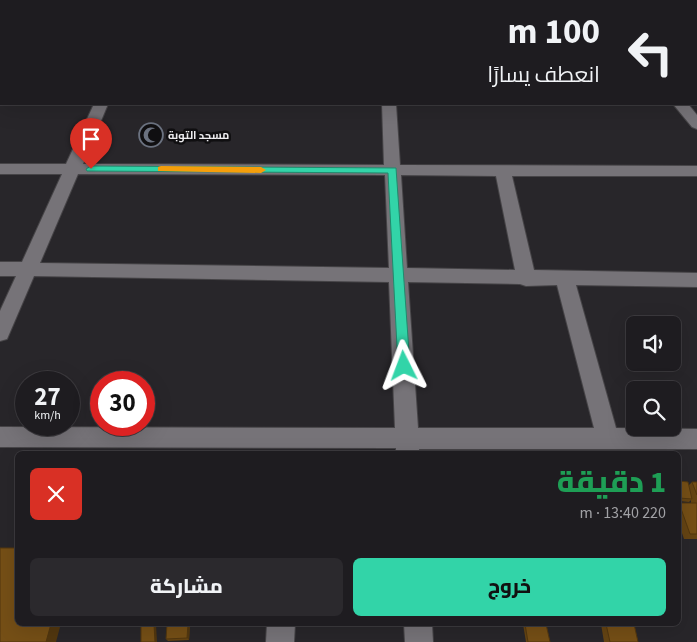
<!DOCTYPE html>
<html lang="ar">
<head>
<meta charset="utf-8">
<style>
  :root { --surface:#1e1c20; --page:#2b292d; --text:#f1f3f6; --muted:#a1a1a5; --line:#3c3a3e; --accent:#32d4a8 }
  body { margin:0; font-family:"Source Sans 3",Cairo,sans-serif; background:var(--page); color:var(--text); direction:rtl; height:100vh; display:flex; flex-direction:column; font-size:19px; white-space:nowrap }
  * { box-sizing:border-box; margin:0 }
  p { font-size:16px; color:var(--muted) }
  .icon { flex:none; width:28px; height:28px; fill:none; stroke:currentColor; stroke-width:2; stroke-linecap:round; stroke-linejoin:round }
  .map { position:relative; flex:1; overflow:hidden; direction:ltr }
  .sheet { position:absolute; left:15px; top:451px; width:666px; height:175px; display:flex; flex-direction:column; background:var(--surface); border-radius:8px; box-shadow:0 5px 20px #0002,0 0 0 1px var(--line); direction:rtl }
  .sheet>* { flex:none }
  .banner { position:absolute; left:0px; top:0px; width:698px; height:105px; box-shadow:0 5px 20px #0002,0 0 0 1px var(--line); direction:rtl; background:#1e1c20; color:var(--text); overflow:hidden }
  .controls { position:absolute; left:626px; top:316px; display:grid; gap:10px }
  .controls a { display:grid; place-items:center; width:55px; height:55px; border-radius:8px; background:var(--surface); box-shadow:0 5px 20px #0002,0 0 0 1px var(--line); font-size:25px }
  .speed { position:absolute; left:15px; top:371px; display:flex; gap:10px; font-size:25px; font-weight:700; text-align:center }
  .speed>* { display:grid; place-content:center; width:65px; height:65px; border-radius:50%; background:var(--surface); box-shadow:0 5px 20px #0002,0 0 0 1px var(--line); line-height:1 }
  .speed small { font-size:12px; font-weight:400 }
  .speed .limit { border:8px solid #d22; background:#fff; color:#111 }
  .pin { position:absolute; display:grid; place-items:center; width:42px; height:42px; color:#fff; margin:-51px -21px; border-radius:50% 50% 50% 0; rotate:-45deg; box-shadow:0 0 5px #0007 }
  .pin .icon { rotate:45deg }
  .me { position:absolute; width:55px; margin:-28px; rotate:357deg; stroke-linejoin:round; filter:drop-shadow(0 0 4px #0008) }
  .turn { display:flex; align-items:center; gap:18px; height:105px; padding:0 15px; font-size:22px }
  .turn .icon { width:65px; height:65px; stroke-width:2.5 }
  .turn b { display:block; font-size:35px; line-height:42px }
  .round { display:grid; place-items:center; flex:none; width:52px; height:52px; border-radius:8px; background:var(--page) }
  .overview { display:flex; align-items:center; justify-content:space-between; height:85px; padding:0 15px }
  h1 { font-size:30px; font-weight:800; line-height:38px; color:#1e9e55 }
  .button { display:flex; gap:10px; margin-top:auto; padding:10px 15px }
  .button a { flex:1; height:58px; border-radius:8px; background:var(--accent); color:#111; font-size:20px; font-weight:800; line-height:58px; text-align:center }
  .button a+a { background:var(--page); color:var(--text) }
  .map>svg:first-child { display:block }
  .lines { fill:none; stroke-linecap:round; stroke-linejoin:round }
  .minor-casing { stroke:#464447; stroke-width:2 }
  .minor { fill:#767378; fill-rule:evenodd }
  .wall { fill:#654413 }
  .shaded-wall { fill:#52370f }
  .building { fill:#754f16; stroke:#52370f }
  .route { fill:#32d4a8; stroke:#208a6d }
  .slow { fill:#f59e0b }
  .labels { text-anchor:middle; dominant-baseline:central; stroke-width:5; stroke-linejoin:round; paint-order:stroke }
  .far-poi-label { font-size:11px; font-weight:bold; fill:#edecef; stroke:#100f11; text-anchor:start }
</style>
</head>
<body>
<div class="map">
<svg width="697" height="642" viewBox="0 0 697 642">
  <rect width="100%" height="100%" fill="#28262a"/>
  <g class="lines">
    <g class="minor-casing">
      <path id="minor" d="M 200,0 L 212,0 L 212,1 L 200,1 Z
        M 378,0 L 390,0 L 390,1 L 378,1 Z
        M 601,0 L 613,0 L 613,1 L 601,1 Z
        M 0,20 L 1,20 L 1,28 L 0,28 Z
        M 696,39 L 697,39 L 697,47 L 696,47 Z
        M 0,81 L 1,81 L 1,89 L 0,89 Z
        M 697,83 L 697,92 L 696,92 L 696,83 Z
        M 94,104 L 108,104 L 83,164 L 384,165 L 382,104 L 396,104 L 400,165 L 697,166 L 697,176 L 512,176 L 534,270 L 697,273 L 697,287 L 576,285 L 616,428 L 697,429 L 697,449 L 419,449 L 420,454 L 396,454 L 396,448 L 0,447 L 0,427 L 395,428 L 389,282 L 34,276 L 7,339 L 0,341 L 0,311 L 16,276 L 0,276 L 0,262 L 22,262 L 62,174 L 0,174 L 0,164 L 66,164 ZM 78,174 L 385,175 L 389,268 L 40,263 ZM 401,175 L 496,176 L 515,270 L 407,268 ZM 408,282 L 520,284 L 526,286 L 557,285 L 594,428 L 418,428 Z
        M 673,104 L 688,104 L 697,115 L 697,129 L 692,127 Z
        M 267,624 L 295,624 L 294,642 L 266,642 Z
        M 404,624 L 432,624 L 433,642 L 405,642 Z"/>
    </g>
    <use href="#minor" class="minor"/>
  </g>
  <path class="wall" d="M 679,481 L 689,485 L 692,482 L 697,482 L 697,539 L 684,539 L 680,527 L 679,528 L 679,503 L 691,503 L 691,500 L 689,502 L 679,501 Z
    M 190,624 L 189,640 L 168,641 L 166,639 Z
    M 523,624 L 546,624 L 550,642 L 526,642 Z
    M 601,624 L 634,624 L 638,642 L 604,642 Z"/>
  <path class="shaded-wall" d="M 51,624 L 55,624 L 60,627 L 56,642 L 46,642 Z
    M 154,624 L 156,624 L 157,642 L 155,642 Z
    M 188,624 L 190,624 L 189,640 L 187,638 Z"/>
  <path class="building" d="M 679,481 L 688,482 L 692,499 L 679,498 Z
    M 692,482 L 697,482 L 697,495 Z
    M 679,503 L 697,503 L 697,534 L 690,534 Z
    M 0,548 L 18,548 L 18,624 L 51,624 L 46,642 L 0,642 Z
    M 141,624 L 154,624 L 155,642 L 141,642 Z
    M 167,624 L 188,624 L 187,638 L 166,639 Z
    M 525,624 L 546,624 L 550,642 L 528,642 Z
    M 606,624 L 634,624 L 638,642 L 610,642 Z"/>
  <path class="route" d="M 91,166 L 396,168 L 410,366 L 408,370 L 399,370 L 398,366 L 388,173 L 87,171 L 86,169 Z"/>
  <path class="slow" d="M 161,166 L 261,167 L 266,170 L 261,173 L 158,171 L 158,167 Z"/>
  <defs>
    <g id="mosque-ring" transform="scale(1.25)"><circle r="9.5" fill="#100f11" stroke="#6b7280" stroke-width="1.5"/><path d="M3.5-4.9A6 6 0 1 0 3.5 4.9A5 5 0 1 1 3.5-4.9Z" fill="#6b7280"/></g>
  </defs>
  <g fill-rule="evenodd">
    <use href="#mosque-ring" x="151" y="135"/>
  </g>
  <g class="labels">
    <g class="far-poi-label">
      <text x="168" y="135">مسجد التوبة</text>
    </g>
  </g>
</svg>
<div class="controls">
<a><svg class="icon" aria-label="sound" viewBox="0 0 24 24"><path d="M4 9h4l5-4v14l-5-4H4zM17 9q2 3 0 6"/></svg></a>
<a><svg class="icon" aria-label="search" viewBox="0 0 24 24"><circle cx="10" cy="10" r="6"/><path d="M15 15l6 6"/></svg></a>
</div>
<div class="speed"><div>27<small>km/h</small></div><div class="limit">30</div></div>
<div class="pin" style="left:91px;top:169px;background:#d93025"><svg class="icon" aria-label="arrive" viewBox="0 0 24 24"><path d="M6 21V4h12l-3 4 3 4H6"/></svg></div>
<svg class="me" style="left:404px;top:366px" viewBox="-20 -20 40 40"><path d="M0-17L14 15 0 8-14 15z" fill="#32d4a8" stroke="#fff" stroke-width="4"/></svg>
<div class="banner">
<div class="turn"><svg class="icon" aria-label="left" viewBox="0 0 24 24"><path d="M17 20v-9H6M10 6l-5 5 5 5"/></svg><div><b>100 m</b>انعطف يسارًا</div></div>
</div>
<section class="sheet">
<div class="overview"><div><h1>1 دقيقة</h1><p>220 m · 13:40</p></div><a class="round" style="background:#d93025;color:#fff"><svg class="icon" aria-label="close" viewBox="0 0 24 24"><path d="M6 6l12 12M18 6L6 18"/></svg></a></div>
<div class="button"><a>خروج</a><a>مشاركة</a></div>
</section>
</div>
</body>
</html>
